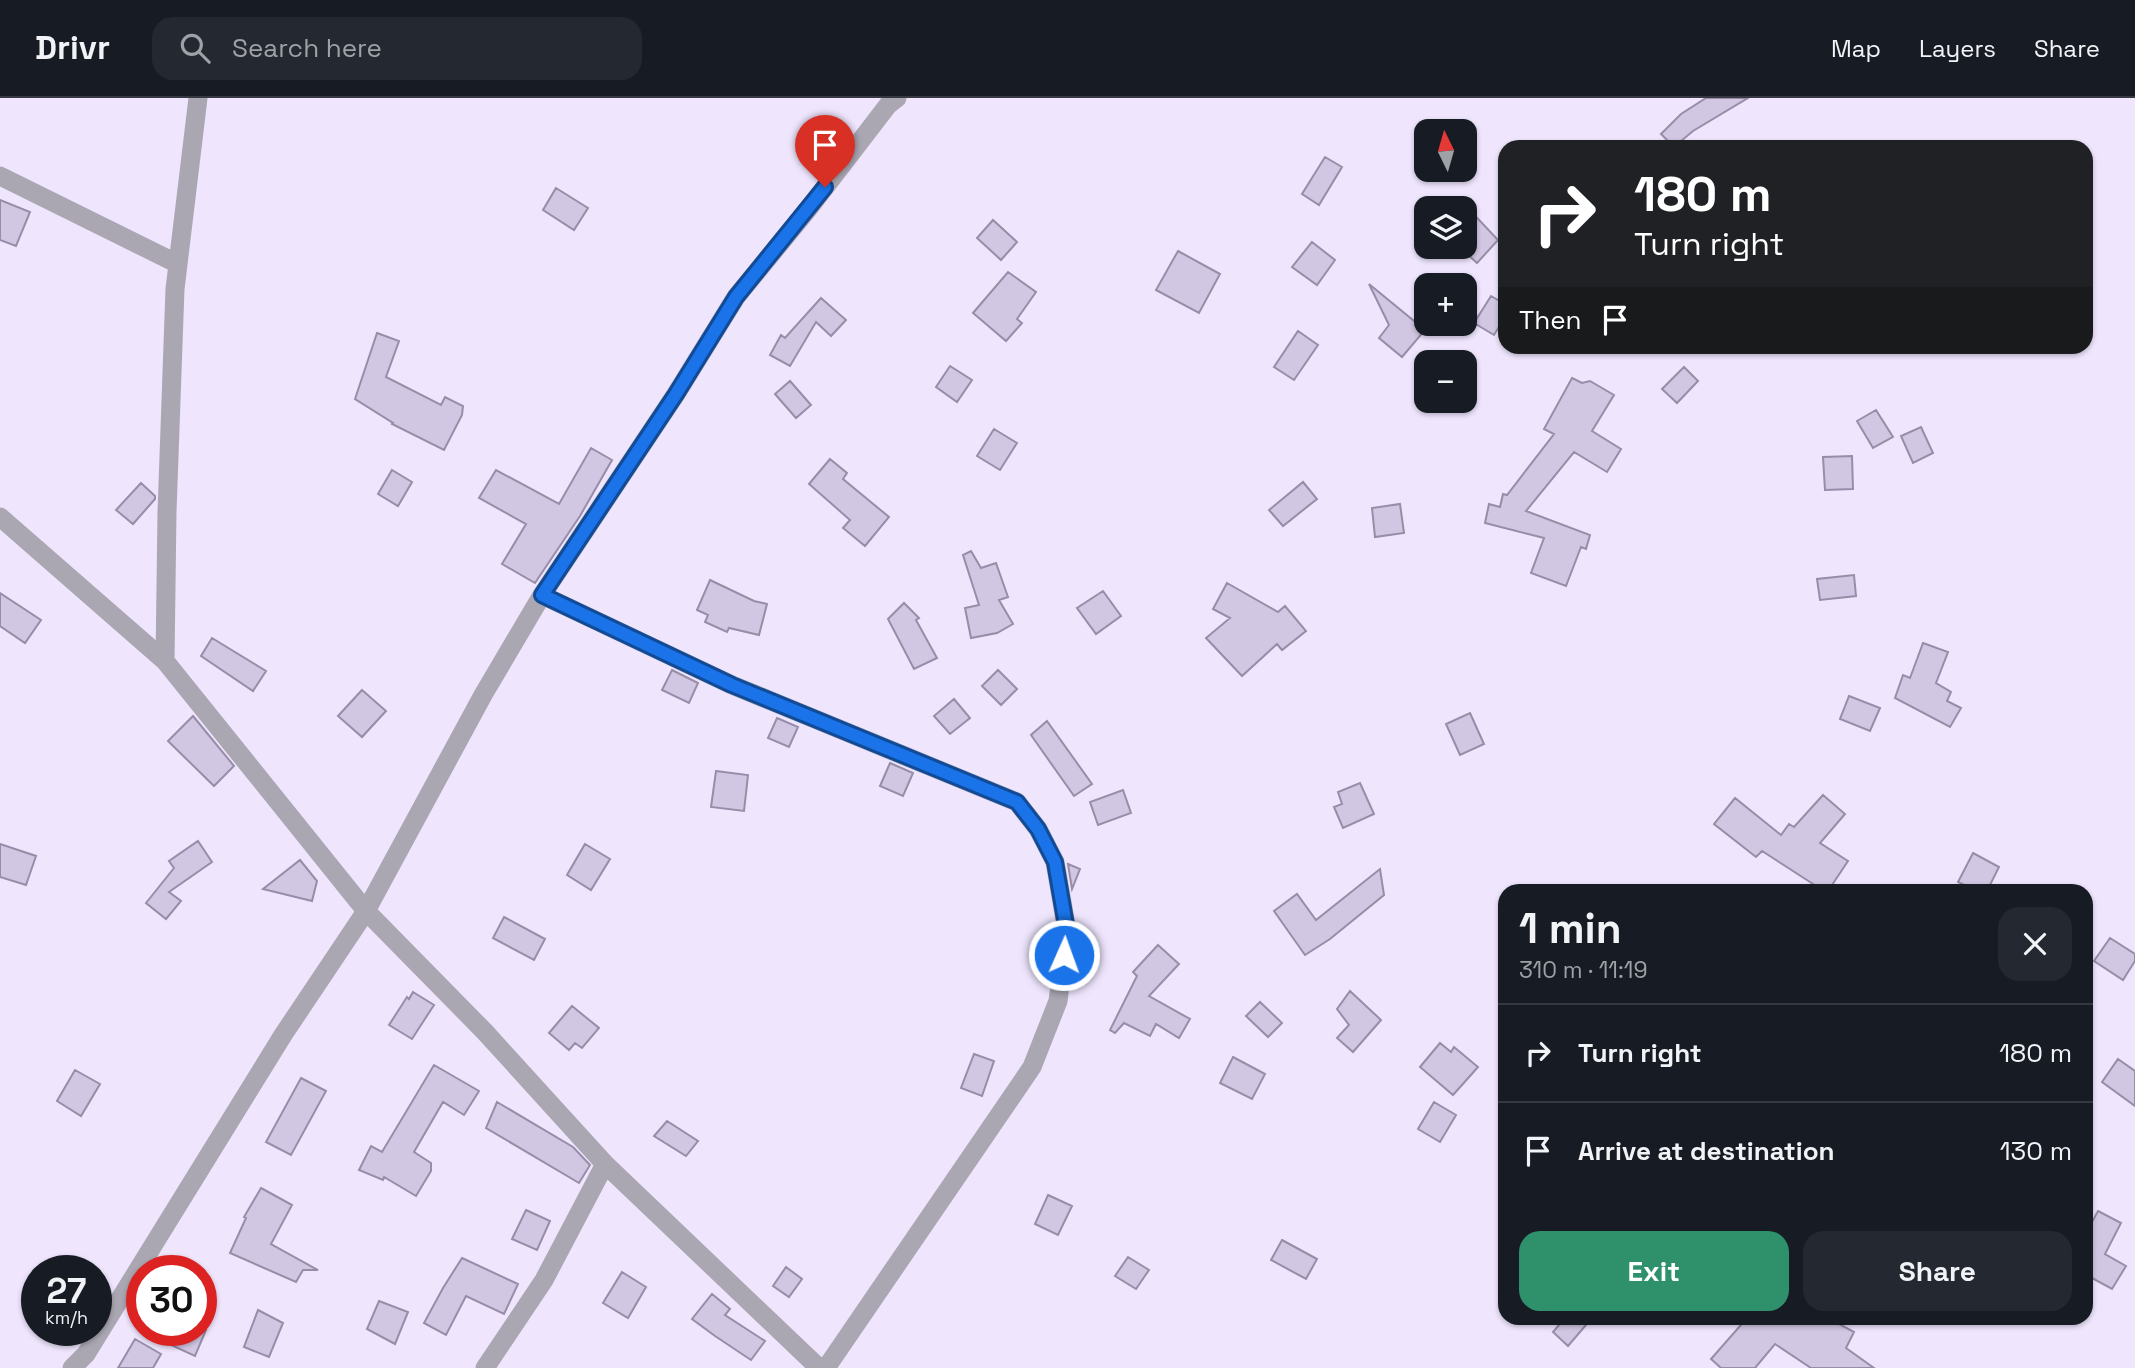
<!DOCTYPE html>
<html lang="en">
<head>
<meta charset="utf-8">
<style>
  :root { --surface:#171b24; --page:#242831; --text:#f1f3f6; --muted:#9ea1a6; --line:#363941; --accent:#2e916c }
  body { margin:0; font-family:"Space Grotesk",sans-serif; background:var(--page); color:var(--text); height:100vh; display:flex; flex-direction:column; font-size:26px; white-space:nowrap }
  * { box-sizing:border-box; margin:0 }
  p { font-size:23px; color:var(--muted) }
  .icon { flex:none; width:38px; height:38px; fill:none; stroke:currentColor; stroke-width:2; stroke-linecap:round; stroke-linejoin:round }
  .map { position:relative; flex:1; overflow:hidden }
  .details { position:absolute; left:1498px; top:786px; width:595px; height:441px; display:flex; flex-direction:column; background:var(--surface); border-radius:21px; box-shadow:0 2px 5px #0004 }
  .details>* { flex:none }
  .top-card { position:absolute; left:1498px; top:42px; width:595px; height:214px; border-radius:21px; box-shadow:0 2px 5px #0004; background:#202124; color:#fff; overflow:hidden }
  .needle { width:46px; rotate:355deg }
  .controls { position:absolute; left:1414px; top:21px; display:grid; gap:14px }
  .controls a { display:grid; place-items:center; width:63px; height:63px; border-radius:14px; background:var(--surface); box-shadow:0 2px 5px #0004; font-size:35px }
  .speed { position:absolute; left:21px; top:1157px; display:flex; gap:14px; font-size:35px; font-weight:700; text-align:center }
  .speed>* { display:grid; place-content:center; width:91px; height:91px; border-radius:50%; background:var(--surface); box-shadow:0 2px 5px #0004; line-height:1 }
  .speed small { font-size:18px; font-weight:400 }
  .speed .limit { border:10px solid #d22; background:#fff; color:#111 }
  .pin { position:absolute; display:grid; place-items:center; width:60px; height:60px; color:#fff; margin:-72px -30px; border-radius:50% 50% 50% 0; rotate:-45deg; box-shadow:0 0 7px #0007 }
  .pin .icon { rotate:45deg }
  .me { position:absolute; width:77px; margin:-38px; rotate:2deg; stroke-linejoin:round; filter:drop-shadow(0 0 5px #0008) }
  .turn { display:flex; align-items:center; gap:24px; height:147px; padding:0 21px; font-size:32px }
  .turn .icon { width:91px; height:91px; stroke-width:2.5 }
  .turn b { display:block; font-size:49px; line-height:60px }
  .then { display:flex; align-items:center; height:66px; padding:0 21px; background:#0003; gap:14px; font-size:26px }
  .round { display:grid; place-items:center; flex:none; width:74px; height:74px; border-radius:21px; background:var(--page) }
  .headline { display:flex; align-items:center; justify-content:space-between; height:119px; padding:0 21px }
  h1 { font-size:42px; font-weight:600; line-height:52px }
  .primary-button { display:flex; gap:14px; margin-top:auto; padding:14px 21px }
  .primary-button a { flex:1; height:80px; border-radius:21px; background:var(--accent); color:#fff; font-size:28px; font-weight:600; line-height:80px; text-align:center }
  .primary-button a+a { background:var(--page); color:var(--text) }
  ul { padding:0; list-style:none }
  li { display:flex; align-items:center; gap:21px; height:98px; padding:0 21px; border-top:2px solid var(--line) }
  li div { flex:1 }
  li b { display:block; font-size:26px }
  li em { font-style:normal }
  header { display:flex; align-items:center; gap:42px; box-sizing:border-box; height:98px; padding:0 35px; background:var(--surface); border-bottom:2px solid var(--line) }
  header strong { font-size:33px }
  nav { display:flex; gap:38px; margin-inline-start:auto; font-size:24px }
  .search { width:490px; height:63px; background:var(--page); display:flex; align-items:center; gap:18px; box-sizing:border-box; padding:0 24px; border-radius:21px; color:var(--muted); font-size:26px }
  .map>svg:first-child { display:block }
  .building { fill:#d1c7e3; stroke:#978da8; stroke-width:2 }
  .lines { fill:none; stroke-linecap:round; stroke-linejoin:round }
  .minor { stroke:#aaa6b2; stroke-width:19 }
  .route-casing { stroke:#114b97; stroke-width:18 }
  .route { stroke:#1a73e8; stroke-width:12 }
</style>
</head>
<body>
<header>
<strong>Drivr</strong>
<div class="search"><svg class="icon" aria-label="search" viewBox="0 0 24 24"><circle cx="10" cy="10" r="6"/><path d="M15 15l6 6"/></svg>Search here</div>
<nav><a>Map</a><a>Layers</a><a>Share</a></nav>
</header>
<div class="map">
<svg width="2135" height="1270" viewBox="0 0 2135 1270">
  <rect width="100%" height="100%" fill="#efe6fe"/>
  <path class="building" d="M 1706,0 L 1748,0 L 1693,33 L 1674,49 L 1661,36 L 1681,16 Z
    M 1325,59 L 1342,69 L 1319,107 L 1302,96 Z
    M 556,90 L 588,110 L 574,132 L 543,112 Z
    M 0,102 L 30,114 L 16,148 L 0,142 Z
    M 1465,107 L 1498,142 L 1477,165 L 1465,154 Z
    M 993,122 L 1017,144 L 1001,162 L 977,140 Z
    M 1312,144 L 1335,162 L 1317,187 L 1292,169 Z
    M 1178,153 L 1220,176 L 1199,215 L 1156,192 Z
    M 1008,174 L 1036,194 L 1017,221 L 1022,225 L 1006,243 L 973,215 Z
    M 1369,186 L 1425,232 L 1402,259 L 1379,240 L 1389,227 Z
    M 1491,198 L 1505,206 L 1505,219 L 1494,237 L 1474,225 Z
    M 821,200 L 846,222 L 831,238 L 816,224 L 790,268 L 770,257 L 781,237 L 785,240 Z
    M 1298,233 L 1318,247 L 1294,282 L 1274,269 Z
    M 377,235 L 399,243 L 386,279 L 441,307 L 445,299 L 463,308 L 462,317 L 444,352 L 392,326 L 393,325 L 355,301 Z
    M 950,268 L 972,282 L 957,304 L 936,289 Z
    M 1684,269 L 1698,283 L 1677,305 L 1662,291 Z
    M 1572,280 L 1582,285 L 1590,283 L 1614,297 L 1592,333 L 1621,351 L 1607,374 L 1574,354 L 1526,413 L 1590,437 L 1586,451 L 1581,449 L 1566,488 L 1531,475 L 1544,440 L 1485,425 L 1489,406 L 1500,409 L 1503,396 L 1507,397 L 1554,336 L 1544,331 Z
    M 790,283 L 811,307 L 796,320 L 775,296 Z
    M 1876,312 L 1893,339 L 1873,350 L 1857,323 Z
    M 1921,329 L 1933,355 L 1913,365 L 1901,338 Z
    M 994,331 L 1017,345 L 1000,372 L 977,358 Z
    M 591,350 L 612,362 L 580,418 L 535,485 L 502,466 L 526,426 L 479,400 L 496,372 L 559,406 Z
    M 1852,358 L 1853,391 L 1825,392 L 1823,359 Z
    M 830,361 L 847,375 L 843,381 L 889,419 L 865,448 L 843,430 L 850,422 L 809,386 Z
    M 392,372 L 412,384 L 398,408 L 378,396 Z
    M 1303,384 L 1317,401 L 1283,428 L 1269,412 Z
    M 141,385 L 155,398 L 155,401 L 133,426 L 116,412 Z
    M 1400,406 L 1404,435 L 1375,439 L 1372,410 Z
    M 971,453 L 981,470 L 996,465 L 1008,499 L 999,502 L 1013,526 L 997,535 L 971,540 L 965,510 L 979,507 L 963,457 Z
    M 1854,477 L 1856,498 L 1820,502 L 1817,481 Z
    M 710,482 L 754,503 L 767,506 L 759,537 L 729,530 L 727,534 L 705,524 L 708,517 L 697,512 Z
    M 1227,485 L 1278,514 L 1285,508 L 1306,533 L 1282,552 L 1277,546 L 1242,578 L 1206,540 L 1230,520 L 1213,511 Z
    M 1103,493 L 1121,518 L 1096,536 L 1077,510 Z
    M 0,495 L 41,522 L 25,545 L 0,528 Z
    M 904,505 L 919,520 L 916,522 L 937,560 L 914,571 L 888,521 Z
    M 212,540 L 266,573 L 253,593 L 201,558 Z
    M 1923,545 L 1948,554 L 1936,585 L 1951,594 L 1947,603 L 1961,610 L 1950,629 L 1895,600 L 1903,577 L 1910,580 Z
    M 672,572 L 698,585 L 689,605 L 662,592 Z
    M 998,572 L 1017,591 L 1001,607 L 982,588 Z
    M 362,592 L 386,613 L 362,639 L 338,618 Z
    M 1849,598 L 1880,610 L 1870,633 L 1840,621 Z
    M 954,601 L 970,620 L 950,636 L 934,618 Z
    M 1470,615 L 1484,646 L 1460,657 L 1446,626 Z
    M 193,618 L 234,668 L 214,688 L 168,643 Z
    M 777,620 L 798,629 L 789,649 L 768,640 Z
    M 1047,623 L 1092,686 L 1074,698 L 1031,637 Z
    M 890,665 L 913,675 L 903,698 L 880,688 Z
    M 716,673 L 748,677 L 744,713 L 711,709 Z
    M 1360,685 L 1374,716 L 1343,730 L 1334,709 L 1342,706 L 1338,694 Z
    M 1123,692 L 1131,715 L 1098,727 L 1090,704 Z
    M 1823,697 L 1845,716 L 1820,745 L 1848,763 L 1828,793 L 1824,793 L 1762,753 L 1756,759 L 1714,726 L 1735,700 L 1781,737 L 1789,726 L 1794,729 Z
    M 198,743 L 212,764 L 169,794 L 181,803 L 166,821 L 146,805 L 174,770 L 169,763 Z
    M 0,746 L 36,758 L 26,787 L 0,779 Z
    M 585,746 L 610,761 L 591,792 L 567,777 Z
    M 1973,755 L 1999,769 L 1987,793 L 1977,793 L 1958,784 Z
    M 300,762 L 317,783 L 312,803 L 263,791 Z
    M 1068,766 L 1080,771 L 1072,791 Z
    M 1380,771 L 1384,797 L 1330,841 L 1305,857 L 1274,813 L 1297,796 L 1316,822 Z
    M 504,819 L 545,841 L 534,862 L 493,840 Z
    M 1046,835 L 1054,838 L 1050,872 L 1035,867 Z
    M 2110,840 L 2135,856 L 2135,863 L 2123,882 L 2094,863 Z
    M 1078,845 L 1088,849 L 1077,881 L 1073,880 Z
    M 1158,847 L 1179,866 L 1149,898 L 1190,921 L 1179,940 L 1156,926 L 1150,938 L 1124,925 L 1115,935 L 1110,932 L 1137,878 L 1133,874 Z
    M 1350,893 L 1381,922 L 1353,954 L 1337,940 L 1349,927 L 1337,911 Z
    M 413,894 L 434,907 L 412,941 L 389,927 L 407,899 L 409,901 Z
    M 1260,904 L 1282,925 L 1268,939 L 1246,918 Z
    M 572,908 L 599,930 L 582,950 L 575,945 L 569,952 L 549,935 Z
    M 1440,945 L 1451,954 L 1454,949 L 1478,969 L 1453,997 L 1420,969 Z
    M 974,956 L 994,963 L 982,998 L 961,990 Z
    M 1233,959 L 1265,976 L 1252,1001 L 1220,985 Z
    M 2118,961 L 2135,973 L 2135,1008 L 2102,984 Z
    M 434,967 L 479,993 L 464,1017 L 443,1004 L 414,1054 L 431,1065 L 431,1073 L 416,1098 L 384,1079 L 383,1082 L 359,1072 L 371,1048 L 382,1054 Z
    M 75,972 L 100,986 L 81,1018 L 57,1003 Z
    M 301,980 L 326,993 L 291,1057 L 266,1044 Z
    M 497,1004 L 573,1049 L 590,1067 L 579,1085 L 486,1030 Z
    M 1434,1004 L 1456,1017 L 1440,1044 L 1418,1031 Z
    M 667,1023 L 698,1043 L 686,1058 L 654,1038 Z
    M 261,1090 L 292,1107 L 271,1146 L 318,1172 L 303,1172 L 296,1184 L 230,1155 L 246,1120 L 244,1119 Z
    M 1048,1097 L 1072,1108 L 1058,1137 L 1035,1126 Z
    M 526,1112 L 550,1123 L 537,1152 L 512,1141 Z
    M 2098,1113 L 2121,1125 L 2105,1156 L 2126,1168 L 2112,1191 L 2092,1180 L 2086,1192 L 2086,1135 Z
    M 1282,1142 L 1317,1161 L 1306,1181 L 1271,1162 Z
    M 1128,1159 L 1149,1172 L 1136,1191 L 1115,1178 Z
    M 462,1160 L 518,1186 L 504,1216 L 466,1198 L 446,1237 L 424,1225 L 443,1190 Z
    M 786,1169 L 802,1181 L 789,1199 L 773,1188 Z
    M 622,1174 L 646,1189 L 628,1220 L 603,1205 Z
    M 712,1196 L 730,1211 L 725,1217 L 765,1243 L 751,1262 L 715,1238 L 692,1221 Z
    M 379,1203 L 408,1214 L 395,1246 L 367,1231 Z
    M 258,1212 L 283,1225 L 269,1259 L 244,1249 Z
    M 1565,1220 L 1592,1220 L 1568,1248 L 1553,1234 Z
    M 1747,1220 L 1828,1220 L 1854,1234 L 1846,1250 L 1874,1270 L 1811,1270 L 1775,1246 L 1755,1270 L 1721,1270 L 1711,1261 Z
    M 177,1232 L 206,1232 L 195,1258 L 171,1247 Z
    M 135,1241 L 161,1256 L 153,1270 L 118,1270 Z"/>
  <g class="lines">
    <path class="minor" d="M 198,0 L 175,191 L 167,414 L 165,563 L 366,813 L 485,934 L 605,1066 L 544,1182 L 485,1270
      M 0,78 L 178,166
      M 0,419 L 165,563
      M 542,497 L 732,587 L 1017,704 L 1038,731 L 1055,764 L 1067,833 L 1058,903 L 1032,969 L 826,1270
      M 605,1066 L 819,1270
      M 72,1270 L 86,1256 L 283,937 L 366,813 L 483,597 L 542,497 L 676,296 L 736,199 L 809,110 L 888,7 L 897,0"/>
  </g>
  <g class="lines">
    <g class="route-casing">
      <path id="route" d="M 825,89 L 736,199 L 676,296 L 542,497 L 732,587 L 1017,704 L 1038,731 L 1055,764 L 1067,833 L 1064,857"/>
    </g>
    <use href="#route" class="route"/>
  </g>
</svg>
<div class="controls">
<a><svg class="needle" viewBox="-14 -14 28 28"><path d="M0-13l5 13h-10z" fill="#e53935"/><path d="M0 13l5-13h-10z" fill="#9ea1a6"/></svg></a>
<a><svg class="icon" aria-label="layers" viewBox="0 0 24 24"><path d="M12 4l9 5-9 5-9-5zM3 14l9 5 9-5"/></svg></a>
<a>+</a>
<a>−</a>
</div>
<div class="speed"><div>27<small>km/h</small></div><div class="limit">30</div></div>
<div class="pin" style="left:825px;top:89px;background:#d93025"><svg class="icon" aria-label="arrive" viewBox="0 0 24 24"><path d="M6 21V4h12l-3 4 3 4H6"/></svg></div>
<svg class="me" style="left:1064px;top:857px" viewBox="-20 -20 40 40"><circle r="17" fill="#1a73e8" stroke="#fff" stroke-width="3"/><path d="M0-11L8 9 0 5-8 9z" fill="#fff"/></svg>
<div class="top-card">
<div class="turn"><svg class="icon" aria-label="right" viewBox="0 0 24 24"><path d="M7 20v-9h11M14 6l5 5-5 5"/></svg><div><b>180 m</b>Turn right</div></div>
<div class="then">Then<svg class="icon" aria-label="arrive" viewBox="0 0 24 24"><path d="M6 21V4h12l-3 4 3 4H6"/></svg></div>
</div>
<section class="details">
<div class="headline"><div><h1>1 min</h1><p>310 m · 11:19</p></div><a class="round"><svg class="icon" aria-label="close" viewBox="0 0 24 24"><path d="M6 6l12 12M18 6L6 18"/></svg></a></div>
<ul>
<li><svg class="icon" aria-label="right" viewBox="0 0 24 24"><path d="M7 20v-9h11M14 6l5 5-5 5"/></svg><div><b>Turn right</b></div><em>180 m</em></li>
<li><svg class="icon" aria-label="arrive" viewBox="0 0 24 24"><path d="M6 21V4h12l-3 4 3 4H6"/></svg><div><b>Arrive at destination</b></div><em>130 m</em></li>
</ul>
<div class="primary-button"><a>Exit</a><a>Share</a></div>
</section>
</div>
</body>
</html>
